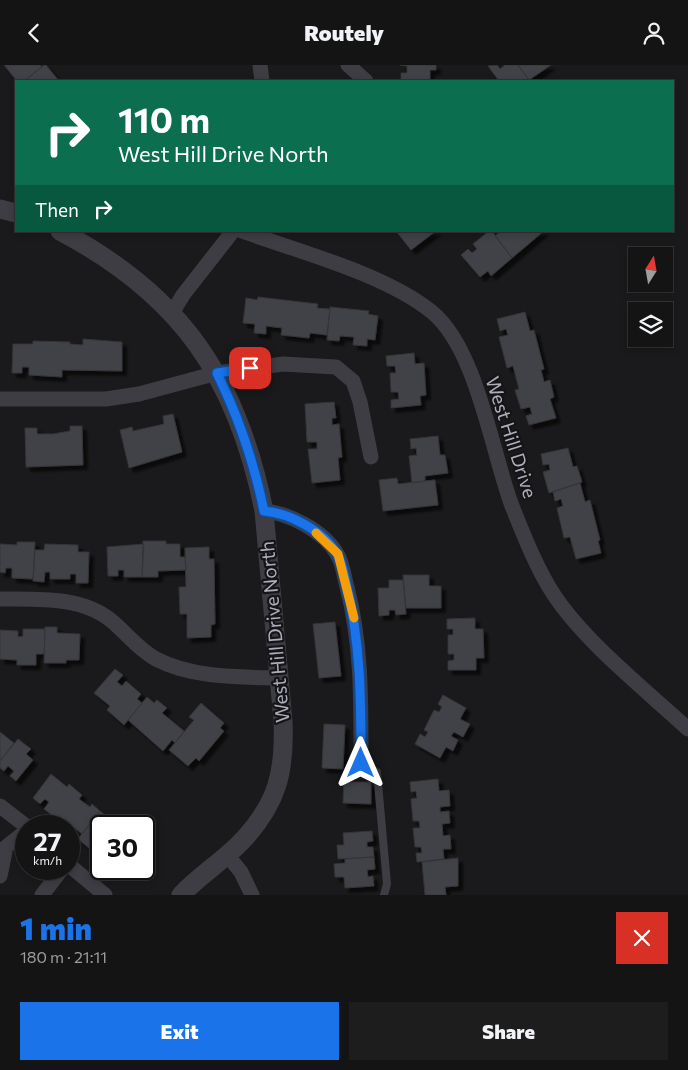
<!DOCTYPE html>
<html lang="en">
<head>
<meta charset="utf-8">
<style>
  :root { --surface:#141415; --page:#1d1d1e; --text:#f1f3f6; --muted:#9d9ea0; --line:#333334; --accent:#1a73e8 }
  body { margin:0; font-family:Commissioner,sans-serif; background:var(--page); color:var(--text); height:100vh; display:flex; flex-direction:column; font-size:19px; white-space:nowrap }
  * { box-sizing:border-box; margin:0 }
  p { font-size:16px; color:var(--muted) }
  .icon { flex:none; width:28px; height:28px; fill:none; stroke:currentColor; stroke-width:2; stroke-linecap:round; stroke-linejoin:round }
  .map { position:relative; height:830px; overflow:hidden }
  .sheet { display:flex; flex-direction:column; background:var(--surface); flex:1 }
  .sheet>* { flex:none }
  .top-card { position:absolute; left:15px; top:15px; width:659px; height:152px; border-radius:0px; box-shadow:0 2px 8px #0003,0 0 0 1px var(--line); background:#0b6e4f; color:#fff; overflow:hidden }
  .needle { width:32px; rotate:11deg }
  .tools { position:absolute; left:628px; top:182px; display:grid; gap:10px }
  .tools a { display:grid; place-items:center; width:45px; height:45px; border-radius:0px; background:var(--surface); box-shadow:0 2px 8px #0003,0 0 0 1px var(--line); font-size:25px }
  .speed { position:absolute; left:15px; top:750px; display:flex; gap:10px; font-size:25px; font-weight:700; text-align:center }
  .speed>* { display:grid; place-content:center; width:65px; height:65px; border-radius:50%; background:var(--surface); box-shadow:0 2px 8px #0003,0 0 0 1px var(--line); line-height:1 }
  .speed small { font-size:12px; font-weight:400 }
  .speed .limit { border:2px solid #111; border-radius:8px; background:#fff; color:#111 }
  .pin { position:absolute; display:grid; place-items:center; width:42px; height:42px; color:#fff; margin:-21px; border-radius:10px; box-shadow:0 2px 8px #0006 }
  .me { position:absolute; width:55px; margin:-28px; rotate:0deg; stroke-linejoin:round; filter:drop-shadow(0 0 4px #0008) }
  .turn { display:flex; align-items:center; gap:18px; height:105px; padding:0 20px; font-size:22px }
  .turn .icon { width:65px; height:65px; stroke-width:2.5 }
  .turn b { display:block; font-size:35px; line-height:42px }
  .then { display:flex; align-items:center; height:48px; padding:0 20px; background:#0003; gap:10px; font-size:19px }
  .round { display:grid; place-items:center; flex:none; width:52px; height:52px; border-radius:0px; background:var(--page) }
  .headline { display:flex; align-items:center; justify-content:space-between; height:85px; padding:0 20px }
  h1 { font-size:30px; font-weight:800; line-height:38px; color:var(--accent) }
  .action { display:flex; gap:10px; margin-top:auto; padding:10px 20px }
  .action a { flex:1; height:58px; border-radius:0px; background:var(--accent); color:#fff; font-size:20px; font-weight:800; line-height:58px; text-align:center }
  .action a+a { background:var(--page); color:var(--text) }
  header { display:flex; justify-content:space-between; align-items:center; height:65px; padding:0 20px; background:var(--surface); font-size:22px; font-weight:800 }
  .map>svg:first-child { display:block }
  .building { fill:#414246; stroke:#353438; filter:url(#shadow) }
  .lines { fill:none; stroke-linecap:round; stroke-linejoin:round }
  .service { stroke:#3d3d43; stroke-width:8 }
  .minor { stroke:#3d3d43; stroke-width:15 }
  .tertiary { stroke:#3d3d43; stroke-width:19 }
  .route-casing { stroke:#114b97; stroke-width:12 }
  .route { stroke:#1a73e8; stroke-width:9 }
  .slow { stroke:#f59e0b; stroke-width:9 }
  .labels { text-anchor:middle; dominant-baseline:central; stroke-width:4.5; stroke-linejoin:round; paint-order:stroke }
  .street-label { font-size:19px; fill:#adaebb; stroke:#151517 }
</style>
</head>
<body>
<header><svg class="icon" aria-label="back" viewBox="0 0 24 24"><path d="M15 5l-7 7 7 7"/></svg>Routely<svg class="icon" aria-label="person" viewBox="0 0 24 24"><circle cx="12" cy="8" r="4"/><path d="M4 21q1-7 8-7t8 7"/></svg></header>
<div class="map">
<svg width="688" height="830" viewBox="0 0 688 830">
  <defs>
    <filter id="shadow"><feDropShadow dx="4.5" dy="4.5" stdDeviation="1" flood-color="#0009"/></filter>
  </defs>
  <rect width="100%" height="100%" fill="#1a1a1c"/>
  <path class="building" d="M 4,0 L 40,0 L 42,2 L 24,16 L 17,16 Z
    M 46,0 L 59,16 L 24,16 L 44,0 Z
    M 400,0 L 436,0 L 436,5 L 430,5 L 430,16 L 401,16 L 401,8 L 407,8 L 407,1 Z
    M 497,0 L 500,4 L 505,0 L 518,0 L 529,15 L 499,16 L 488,1 Z
    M 518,0 L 551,0 L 529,15 Z
    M 396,166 L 436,166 L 411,185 Z
    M 489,166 L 492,166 L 512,193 L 491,211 L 488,206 L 480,212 L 461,190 L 468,184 L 472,188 L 477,184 L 473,179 Z
    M 501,166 L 544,166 L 512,193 L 495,171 Z
    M 258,232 L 318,239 L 317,243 L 330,244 L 327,270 L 310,268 L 309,273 L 281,270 L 282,263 L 266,261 L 266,269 L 254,268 L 255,259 L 243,258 L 246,233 L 257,235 Z
    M 330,242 L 369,246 L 368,249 L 378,251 L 375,275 L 367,274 L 367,281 L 353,280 L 354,272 L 340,271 L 339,276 L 327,275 Z
    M 525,247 L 530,266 L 534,265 L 544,304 L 541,305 L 544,317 L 550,315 L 554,332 L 550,334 L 556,353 L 529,360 L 526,351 L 532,349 L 530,342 L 521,344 L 515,325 L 519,324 L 513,301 L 507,303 L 499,272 L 508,270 L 506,264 L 500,266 L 497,254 Z
    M 83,274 L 122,277 L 122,306 L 62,305 L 62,312 L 29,310 L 29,302 L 22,302 L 22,308 L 12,308 L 13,279 L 33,279 L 33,276 L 70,277 L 70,279 L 83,280 Z
    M 414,288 L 415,299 L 424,298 L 426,330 L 420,331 L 421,340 L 391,343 L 391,335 L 399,334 L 398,327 L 391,327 L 390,308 L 396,308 L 395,301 L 387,301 L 386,291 Z
    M 334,337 L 336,353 L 332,353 L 332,360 L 339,359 L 342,392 L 338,393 L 340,415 L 312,418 L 308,384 L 317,384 L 317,377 L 307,377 L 305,339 Z
    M 173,349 L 182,387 L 129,403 L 120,365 L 132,362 L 133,366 L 164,359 L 163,351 Z
    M 70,361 L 82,361 L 83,400 L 26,402 L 25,363 L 37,363 L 37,369 L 53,369 L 70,366 Z
    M 438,371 L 440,390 L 445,390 L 448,408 L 425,411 L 425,416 L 412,418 L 409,391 L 417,390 L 416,383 L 411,384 L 410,374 Z
    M 568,383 L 573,402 L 577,401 L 582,417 L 549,428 L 543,407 L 550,405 L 549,399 L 543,400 L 541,389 Z
    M 397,413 L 398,419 L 435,415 L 438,440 L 383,446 L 379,415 Z
    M 580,418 L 585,437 L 590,435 L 600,475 L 598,476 L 601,488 L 576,494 L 570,472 L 564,473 L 557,443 L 563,441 L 561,434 L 555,436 L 553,427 Z
    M 143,476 L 166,476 L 166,479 L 180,479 L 180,492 L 185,492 L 186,505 L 158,506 L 158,512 L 142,512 Z
    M 17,477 L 35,477 L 33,514 L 12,513 L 12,503 L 6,503 L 5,508 L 0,507 L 0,479 L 17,480 Z
    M 45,479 L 78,480 L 78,487 L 89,487 L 88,518 L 76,518 L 76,509 L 70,509 L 70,514 L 50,514 L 50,507 L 45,507 L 44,517 L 33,516 L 35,485 L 44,485 Z
    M 144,479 L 142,512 L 124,512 L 124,505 L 118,505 L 118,511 L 108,511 L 107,482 Z
    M 209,482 L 209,494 L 214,494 L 215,559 L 211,560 L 211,572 L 187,573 L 187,549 L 180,549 L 179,522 L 186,522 L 185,483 Z
    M 403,510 L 429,510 L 429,521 L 441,521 L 441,543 L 406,543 Z
    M 389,515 L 403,515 L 406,549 L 396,550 L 395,545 L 389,545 L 389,550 L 379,551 L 378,523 L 389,523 Z
    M 475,553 L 475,564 L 483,564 L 484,593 L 476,593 L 476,605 L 448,605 L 448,596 L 454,595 L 454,589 L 448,589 L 448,570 L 453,570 L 453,564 L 447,564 L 447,554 Z
    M 335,557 L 341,611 L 319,613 L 313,559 Z
    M 45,562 L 57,562 L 57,568 L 80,569 L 79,595 L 66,595 L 66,598 L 44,598 Z
    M 23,564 L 45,564 L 44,589 L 36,589 L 36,600 L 17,600 L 17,595 L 0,594 L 0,565 L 18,566 L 18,572 L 23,571 Z
    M 115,604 L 123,610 L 117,617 L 122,621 L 126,616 L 141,629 L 137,634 L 142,638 L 124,660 L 107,645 L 110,641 L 94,628 Z
    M 443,630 L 466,643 L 460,654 L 470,659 L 463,672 L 454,667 L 451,671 L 458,675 L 453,686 L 446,682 L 440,693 L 415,679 L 420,669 L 425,672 L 428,667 L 424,665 L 434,645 L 439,647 L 442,642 L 438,639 Z
    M 147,632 L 154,638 L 157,635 L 167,643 L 162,648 L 184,666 L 175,678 L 172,675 L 163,686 L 128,655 Z
    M 201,638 L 224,658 L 220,663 L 224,666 L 199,696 L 196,693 L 188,701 L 169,685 L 194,655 L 189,652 Z
    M 324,659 L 345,660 L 343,704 L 322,703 Z
    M 0,667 L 14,678 L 0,696 Z
    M 18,674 L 31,684 L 26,689 L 33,695 L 16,716 L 10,711 L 14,706 L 8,701 L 4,706 L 0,703 L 0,696 Z
    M 51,709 L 67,722 L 69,719 L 82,730 L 79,734 L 90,742 L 92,739 L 100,746 L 82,769 L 65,755 L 62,758 L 44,744 L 49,737 L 45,734 L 40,739 L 33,733 Z
    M 438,714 L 439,726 L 449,725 L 450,741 L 440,742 L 440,747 L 449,746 L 450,758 L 442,759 L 443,771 L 450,770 L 451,784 L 443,784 L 444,794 L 417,797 L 416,788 L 422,788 L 421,782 L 415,782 L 413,763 L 420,763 L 419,756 L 413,756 L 411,734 L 417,733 L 416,726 L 411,727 L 410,717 Z
    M 344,717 L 371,717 L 371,739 L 343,738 Z
    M 100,746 L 119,761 L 101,761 L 101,784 L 96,789 L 78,774 Z
    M 372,766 L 373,776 L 367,777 L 367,782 L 373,782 L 374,792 L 338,794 L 337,780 L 344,780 L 343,768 Z
    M 374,792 L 375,804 L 367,805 L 368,812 L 373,811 L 374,821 L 345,823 L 344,812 L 335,812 L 334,799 L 345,798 L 345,794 Z
    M 458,793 L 458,821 L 445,822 L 446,830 L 425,830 L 422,797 Z"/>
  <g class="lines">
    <path class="service" d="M 361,698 L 377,707 L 387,819 L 384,830"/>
    <path class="minor" d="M 260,0 L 262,16
      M 348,0 L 366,16
      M 242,166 C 300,187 385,209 432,247 C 477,284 492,388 512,441 C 524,471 537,504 554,530 C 586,578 646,625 688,664
      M 172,248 L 183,230 L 233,166
      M 0,334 L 106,334 L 139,329 L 217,308 L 283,299 L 336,302 L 353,316 L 360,337 L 371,392
      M 264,446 C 289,448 324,466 337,489 C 343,498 344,512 347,522 C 362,580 361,638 361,698
      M 0,534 C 37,534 83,531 113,557 C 127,569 139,585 156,594 C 192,613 239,612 279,613
      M 0,741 L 26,761
      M 227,790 L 241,807 L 252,830
      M 69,800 L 105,830
      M 0,811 L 6,782 L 26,766
      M 42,830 L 62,804"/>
    <path class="tertiary" d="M 0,144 L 16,148
      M 60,166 C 181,230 237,312 264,446 L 283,656 C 285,706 278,738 242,776 C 223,796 200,810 181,830"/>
  </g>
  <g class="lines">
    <g class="route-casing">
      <path id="route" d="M 250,303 L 217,308 C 239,353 254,397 264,446 C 289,448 324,466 337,489 C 342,497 344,509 346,518 C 361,577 361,637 361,698"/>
    </g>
    <use href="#route" class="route"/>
    <path class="slow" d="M 316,468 L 338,489 L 354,553"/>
  </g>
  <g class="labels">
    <g class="street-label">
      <text transform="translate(512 372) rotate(72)">West Hill Drive</text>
      <text transform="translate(274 567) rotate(-95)">West Hill Drive North</text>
    </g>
  </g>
</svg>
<div class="tools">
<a><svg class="needle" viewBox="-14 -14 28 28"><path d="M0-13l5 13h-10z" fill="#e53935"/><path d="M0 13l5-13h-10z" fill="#9d9ea0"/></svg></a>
<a><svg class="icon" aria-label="layers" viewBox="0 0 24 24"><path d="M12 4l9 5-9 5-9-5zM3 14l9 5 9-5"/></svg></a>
</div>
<div class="speed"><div>27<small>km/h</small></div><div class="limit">30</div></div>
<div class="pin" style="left:250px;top:303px;background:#d93025"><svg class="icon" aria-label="arrive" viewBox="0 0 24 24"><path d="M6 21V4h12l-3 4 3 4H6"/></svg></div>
<svg class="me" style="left:361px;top:698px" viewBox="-20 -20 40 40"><path d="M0-17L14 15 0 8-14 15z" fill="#1a73e8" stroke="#fff" stroke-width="4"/></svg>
<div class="top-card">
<div class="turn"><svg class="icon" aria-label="right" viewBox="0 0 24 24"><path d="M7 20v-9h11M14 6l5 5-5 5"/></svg><div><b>110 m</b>West Hill Drive North</div></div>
<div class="then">Then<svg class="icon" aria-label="right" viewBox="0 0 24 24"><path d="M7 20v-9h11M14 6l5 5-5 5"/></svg></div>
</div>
</div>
<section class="sheet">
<div class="headline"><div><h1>1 min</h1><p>180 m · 21:11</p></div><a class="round" style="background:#d93025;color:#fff"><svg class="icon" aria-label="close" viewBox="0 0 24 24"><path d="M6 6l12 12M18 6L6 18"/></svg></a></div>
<div class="action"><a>Exit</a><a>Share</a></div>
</section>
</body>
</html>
